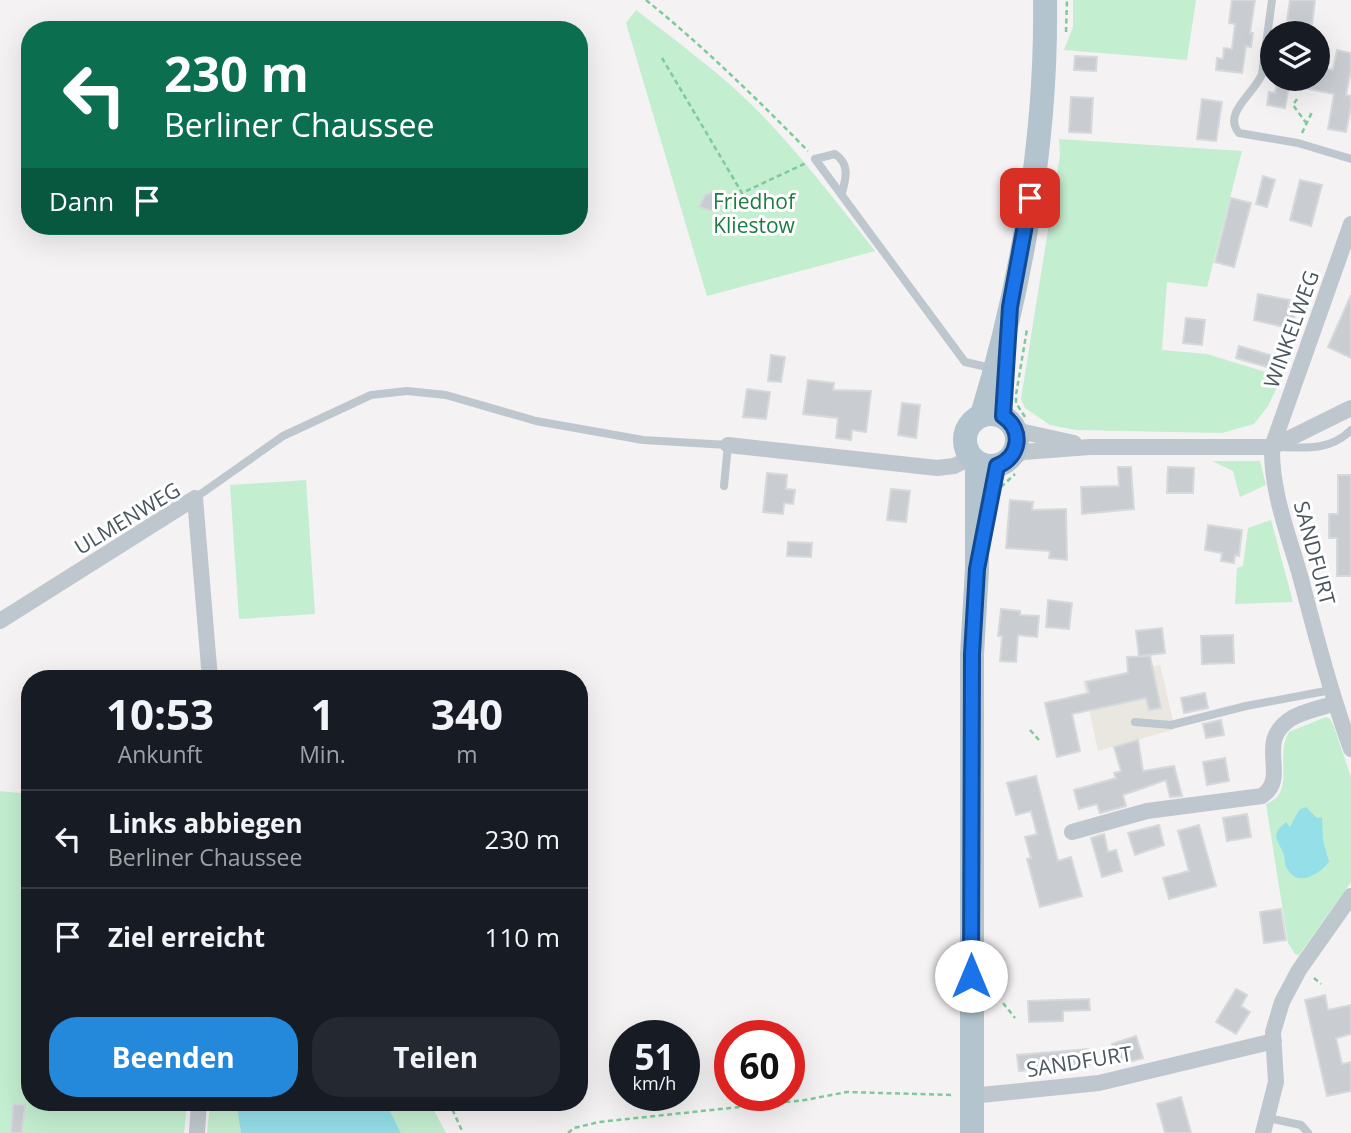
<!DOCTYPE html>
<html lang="de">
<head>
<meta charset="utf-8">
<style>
  :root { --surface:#171b24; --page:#242831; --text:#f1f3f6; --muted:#9ea1a6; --line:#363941; --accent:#2488db }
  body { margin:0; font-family:"Open Sans",sans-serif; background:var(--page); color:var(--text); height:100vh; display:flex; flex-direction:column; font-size:26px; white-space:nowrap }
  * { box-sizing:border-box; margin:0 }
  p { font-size:23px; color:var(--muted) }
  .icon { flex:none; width:38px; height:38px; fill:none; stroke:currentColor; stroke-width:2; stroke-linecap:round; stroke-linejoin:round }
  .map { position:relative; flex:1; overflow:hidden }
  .sheet { position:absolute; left:21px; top:670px; width:567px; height:441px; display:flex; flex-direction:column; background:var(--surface); border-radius:28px; box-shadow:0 7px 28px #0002 }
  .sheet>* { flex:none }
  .banner { position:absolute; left:21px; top:21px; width:567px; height:214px; border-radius:28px; box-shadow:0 7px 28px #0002; background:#0b6e4f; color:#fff; overflow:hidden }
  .fabs { position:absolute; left:1260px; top:21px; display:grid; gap:14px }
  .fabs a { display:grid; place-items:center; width:70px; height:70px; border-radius:50%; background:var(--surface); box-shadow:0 7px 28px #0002; font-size:35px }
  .speed { position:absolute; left:609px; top:1020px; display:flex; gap:14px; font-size:35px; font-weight:700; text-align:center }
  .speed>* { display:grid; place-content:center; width:91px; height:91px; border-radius:50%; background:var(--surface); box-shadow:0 7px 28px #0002; line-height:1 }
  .speed small { font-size:18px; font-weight:400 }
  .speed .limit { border:10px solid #d22; background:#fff; color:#111 }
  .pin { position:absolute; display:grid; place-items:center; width:60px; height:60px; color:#fff; margin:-30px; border-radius:14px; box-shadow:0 4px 10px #0006 }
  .me { position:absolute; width:77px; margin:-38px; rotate:0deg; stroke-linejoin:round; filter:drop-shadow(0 0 5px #0008) }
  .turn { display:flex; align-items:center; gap:24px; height:147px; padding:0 28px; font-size:32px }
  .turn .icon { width:91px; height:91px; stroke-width:2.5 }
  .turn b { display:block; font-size:49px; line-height:60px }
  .then { display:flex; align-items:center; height:66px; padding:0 28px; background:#0003; gap:14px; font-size:26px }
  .eta { display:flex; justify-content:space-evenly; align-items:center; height:119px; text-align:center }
  .eta b { font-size:42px; font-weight:700; line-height:49px }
  .primary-button { display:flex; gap:14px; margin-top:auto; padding:14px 28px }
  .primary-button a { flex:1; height:80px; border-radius:28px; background:var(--accent); color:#fff; font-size:28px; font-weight:700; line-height:80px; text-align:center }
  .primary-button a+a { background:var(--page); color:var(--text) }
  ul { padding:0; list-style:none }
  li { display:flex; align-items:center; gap:21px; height:98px; padding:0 28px; border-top:2px solid var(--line) }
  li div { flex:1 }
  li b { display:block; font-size:26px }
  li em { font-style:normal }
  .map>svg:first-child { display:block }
  .commercial { fill:#eae6e0 }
  .green { fill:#c4eed0 }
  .water { fill:#94dfe8 }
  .building { fill:#c9cdd1; stroke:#d6d9dc; stroke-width:2 }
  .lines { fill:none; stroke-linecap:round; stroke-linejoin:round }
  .path { stroke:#7dca9c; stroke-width:2.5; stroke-dasharray:5 3.5; stroke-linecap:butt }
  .service { stroke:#bec7cd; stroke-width:8 }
  .minor { stroke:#bec7cd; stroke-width:16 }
  .primary { stroke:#b3c4ce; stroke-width:24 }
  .route-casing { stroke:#114b97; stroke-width:18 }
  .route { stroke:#1a73e8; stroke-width:12 }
  .labels { text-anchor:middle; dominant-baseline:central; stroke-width:6; stroke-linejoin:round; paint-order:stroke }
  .park-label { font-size:21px; fill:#1d7d43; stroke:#fff }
  .street-label { font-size:21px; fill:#4a575e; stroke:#fff }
</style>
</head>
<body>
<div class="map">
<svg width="1351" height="1133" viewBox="0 0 1351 1133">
  <rect width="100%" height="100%" fill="#f4f2f2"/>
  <path class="commercial" d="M 1160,665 L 1175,729 L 1098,751 L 1083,681 Z"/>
  <path class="green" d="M 1073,0 L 1196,0 L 1187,60 L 1064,50 L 1073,27 Z
    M 636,10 C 679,43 724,76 761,114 C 802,157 839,205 875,251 L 707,296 L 626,23 Z
    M 1059,139 L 1242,151 L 1207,287 L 1167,282 L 1162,350 L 1207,354 L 1282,377 L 1268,406 L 1254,424 L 1222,433 L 1076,430 L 1050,425 L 1025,408 L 1021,399 L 1060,155 Z
    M 1212,461 L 1260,461 L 1266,485 L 1240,497 L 1233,471 Z
    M 306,480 L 315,614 L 239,619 L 230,485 Z
    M 1271,520 L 1293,602 L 1235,604 L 1237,568 L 1243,566 L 1248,528 Z
    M 1326,717 L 1330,719 L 1334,727 L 1351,777 L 1351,882 L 1299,955 L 1295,954 L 1288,943 L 1266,804 C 1297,792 1274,757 1289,732 Z
    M 0,791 L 30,794 L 30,1102 L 187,1103 L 184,1133 L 0,1133 Z
    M 210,1103 L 236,1103 L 241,1133 L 207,1133 Z
    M 386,1103 L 430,1103 L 446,1133 L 401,1133 Z"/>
  <path class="water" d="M 1306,807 L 1317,818 L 1322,817 L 1323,840 L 1329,862 C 1320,873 1299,888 1288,870 C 1285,866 1285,860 1284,855 C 1278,839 1269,836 1286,822 L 1290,827 L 1299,810 Z
    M 236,1103 L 386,1103 L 401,1133 L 241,1133 Z"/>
  <path class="building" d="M 1232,0 L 1255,0 L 1250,33 L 1253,33 L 1251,47 L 1246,46 L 1242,73 L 1216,70 L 1217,58 L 1223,59 L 1224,48 L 1232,49 L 1235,24 L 1229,23 Z
    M 1290,0 L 1315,0 L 1312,24 L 1287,20 Z
    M 1337,50 L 1351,53 L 1351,70 L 1346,95 L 1351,96 L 1351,107 L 1346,132 L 1328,129 L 1334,94 L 1289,85 L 1285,108 L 1267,105 L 1269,92 L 1275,93 L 1278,79 L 1318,79 L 1318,68 L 1333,70 Z
    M 1075,56 L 1097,57 L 1096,71 L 1074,70 Z
    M 1071,97 L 1093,98 L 1091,133 L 1069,132 Z
    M 1202,99 L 1222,102 L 1216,141 L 1197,139 Z
    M 1263,176 L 1275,180 L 1267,207 L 1256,204 Z
    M 1300,180 L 1322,185 L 1311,226 L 1290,220 Z
    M 712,192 L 718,194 L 721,201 L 719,207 L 712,211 L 699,207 L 705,195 Z
    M 1231,198 L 1251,203 L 1234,267 L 1215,262 Z
    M 1258,294 L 1290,300 L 1288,307 L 1296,309 L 1292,329 L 1254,320 Z
    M 1351,295 L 1351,358 L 1328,347 Z
    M 1186,318 L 1205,320 L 1202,345 L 1183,343 Z
    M 1239,346 L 1280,358 L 1277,370 L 1236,358 Z
    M 771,355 L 785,357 L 781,382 L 768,381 Z
    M 808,380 L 834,383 L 833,390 L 871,391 L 866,432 L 852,430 L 851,440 L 836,438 L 838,418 L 803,414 Z
    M 747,389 L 770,392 L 766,419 L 743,417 Z
    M 902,403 L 920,405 L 916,438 L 898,435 Z
    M 1118,467 L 1131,467 L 1134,509 L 1082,514 L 1081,487 L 1119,486 Z
    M 1168,467 L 1194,468 L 1193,493 L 1167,493 Z
    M 767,473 L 787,475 L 786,489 L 795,490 L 793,504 L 784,503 L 783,514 L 763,512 Z
    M 1338,475 L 1351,475 L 1351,576 L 1337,576 L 1337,538 L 1329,538 L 1329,514 L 1338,514 Z
    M 891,489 L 910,491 L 906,522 L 887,520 Z
    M 1010,500 L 1033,502 L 1032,510 L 1066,509 L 1067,560 L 1049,558 L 1050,551 L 1006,548 Z
    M 1208,525 L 1242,530 L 1239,556 L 1235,555 L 1234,563 L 1221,561 L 1222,553 L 1205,550 Z
    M 788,542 L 812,543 L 811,557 L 787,556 Z
    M 1048,600 L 1072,603 L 1069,629 L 1046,627 Z
    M 1001,609 L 1020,611 L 1020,615 L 1039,616 L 1037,637 L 1018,635 L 1016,662 L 1000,661 L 1002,636 L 998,636 Z
    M 1162,628 L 1165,653 L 1139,656 L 1136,631 Z
    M 1233,635 L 1234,663 L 1202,664 L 1201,636 Z
    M 1150,656 L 1161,708 L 1149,710 L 1146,698 L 1072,714 L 1080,751 L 1057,757 L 1045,703 L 1089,693 L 1086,682 L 1128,673 L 1127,657 Z
    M 1205,693 L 1208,708 L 1184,713 L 1181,698 Z
    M 1221,720 L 1224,735 L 1206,738 L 1203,724 Z
    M 1138,740 L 1143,771 L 1174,766 L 1182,796 L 1170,797 L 1166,780 L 1123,795 L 1126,806 L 1100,813 L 1097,804 L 1079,809 L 1074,790 L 1116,778 L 1114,773 L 1121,771 L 1114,747 Z
    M 1225,758 L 1229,781 L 1207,785 L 1203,762 Z
    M 1036,776 L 1058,861 L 1071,857 L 1082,896 L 1040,907 L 1027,859 L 1031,858 L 1025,837 L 1037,834 L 1031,811 L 1016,815 L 1007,783 Z
    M 1247,814 L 1251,837 L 1227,841 L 1223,818 Z
    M 1159,825 L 1164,845 L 1135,855 L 1128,833 Z
    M 1199,825 L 1216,886 L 1169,899 L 1163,878 L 1189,871 L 1178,831 Z
    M 1104,834 L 1108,852 L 1116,850 L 1122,871 L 1102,877 L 1091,838 Z
    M 1281,909 L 1286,940 L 1264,943 L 1260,912 Z
    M 1236,989 L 1247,995 L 1241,1006 L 1250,1012 L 1236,1034 L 1216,1022 Z
    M 1325,995 L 1328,1010 L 1351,1005 L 1351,1034 L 1336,1038 L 1342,1064 L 1351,1062 L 1351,1091 L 1327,1096 L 1305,1000 Z
    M 1089,999 L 1090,1010 L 1063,1011 L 1063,1021 L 1029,1022 L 1028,1001 Z
    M 1136,1036 L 1143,1058 L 1118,1065 L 1112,1044 Z
    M 1088,1049 L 1089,1065 L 1019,1071 L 1017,1055 Z
    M 1181,1097 L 1191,1133 L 1165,1133 L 1157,1104 Z
    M 13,1104 L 25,1105 L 22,1133 L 11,1133 Z"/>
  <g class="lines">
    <path class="path" d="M 646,0 C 704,47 756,98 808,151
      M 1066,32 L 1067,0
      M 662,58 L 742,193 L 806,163
      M 1297,99 L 1293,105 L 1307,124
      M 1302,133 L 1313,110
      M 1298,305 L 1307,308
      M 1025,417 L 1016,403 L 1016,395 L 1027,329
      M 998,495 L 1001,487 L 1015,474
      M 1030,730 L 1039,740
      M 1314,978 L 1321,984
      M 1003,1003 L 1015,1018
      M 449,1102 L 463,1133
      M 568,1133 L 574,1128 L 599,1122 L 805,1100 L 847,1092 L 952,1095"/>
    <path class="service" d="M 1272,0 L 1262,74 C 1254,94 1222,113 1239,133 L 1298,143 L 1351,159
      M 842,193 C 846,178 850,164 835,154 L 815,159 L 965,362 L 991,368
      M 1278,447 C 1305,448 1330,451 1351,430
      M 195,498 L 283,436 L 371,395 L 407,391 L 446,395 L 536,421 L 643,440 L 728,445 L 724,486
      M 1135,722 L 1171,725 L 1246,706 L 1331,690
      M 1268,1118 L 1301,1125 L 1308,1133"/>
    <path class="minor" d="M 1351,224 L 1272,447 C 1271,492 1289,536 1301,579 C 1316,636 1331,694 1351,749
      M 1015,430 L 1074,443
      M 728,445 L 937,468 L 954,466 L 971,458
      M 1011,458 L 1023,452 L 1090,447 L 1272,447 L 1351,408
      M 0,621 L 195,498 L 210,679
      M 1072,832 L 1147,811 L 1262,796 C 1291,776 1253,742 1292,718 C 1304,711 1321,708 1335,703
      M 971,1096 L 1099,1083 L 1274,1041
      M 197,1133 L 199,1102
      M 1263,1133 L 1276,1082 L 1273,1032 L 1282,1002 L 1299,970 L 1351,896"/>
    <path class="primary" d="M965 440a26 26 0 1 1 52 0a26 26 0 1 1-52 0Z
      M 982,415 C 1022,284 1047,138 1045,0
      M 972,1133 L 972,654 L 977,569 L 977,463"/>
  </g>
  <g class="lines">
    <g class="route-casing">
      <path id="route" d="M 971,976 L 972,654 L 977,569 L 997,466 C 1020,457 1024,430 1003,416 L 1010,307 L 1030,198"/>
    </g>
    <use href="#route" class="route"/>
  </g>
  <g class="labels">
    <g class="park-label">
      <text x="754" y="201">Friedhof<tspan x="754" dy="24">Kliestow</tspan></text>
    </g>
    <g class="street-label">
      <text transform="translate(1291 329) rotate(-70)">WINKELWEG</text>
      <text transform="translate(127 518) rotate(-31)">ULMENWEG</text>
      <text transform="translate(1315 553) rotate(75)">SANDFURT</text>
      <text transform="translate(1079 1061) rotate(-9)">SANDFURT</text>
    </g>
  </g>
</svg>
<div class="fabs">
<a><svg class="icon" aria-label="layers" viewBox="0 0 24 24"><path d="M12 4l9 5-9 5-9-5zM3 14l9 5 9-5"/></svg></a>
</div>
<div class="speed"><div>51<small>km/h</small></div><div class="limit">60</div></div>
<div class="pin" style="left:1030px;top:198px;background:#d93025"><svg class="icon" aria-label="arrive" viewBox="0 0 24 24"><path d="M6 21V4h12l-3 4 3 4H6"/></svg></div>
<svg class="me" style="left:971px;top:976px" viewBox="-20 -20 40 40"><circle r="19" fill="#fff"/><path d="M0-13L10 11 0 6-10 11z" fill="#1a73e8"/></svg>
<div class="banner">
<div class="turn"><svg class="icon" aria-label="left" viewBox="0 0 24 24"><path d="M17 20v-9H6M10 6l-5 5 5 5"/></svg><div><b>230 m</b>Berliner Chaussee</div></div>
<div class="then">Dann<svg class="icon" aria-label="arrive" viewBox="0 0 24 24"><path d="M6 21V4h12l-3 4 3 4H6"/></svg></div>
</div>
<section class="sheet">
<div class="eta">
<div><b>10:53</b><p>Ankunft</p></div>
<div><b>1</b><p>Min.</p></div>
<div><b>340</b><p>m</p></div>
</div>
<ul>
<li><svg class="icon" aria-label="left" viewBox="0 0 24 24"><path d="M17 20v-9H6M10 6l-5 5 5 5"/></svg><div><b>Links abbiegen</b><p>Berliner Chaussee</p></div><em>230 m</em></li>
<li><svg class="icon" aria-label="arrive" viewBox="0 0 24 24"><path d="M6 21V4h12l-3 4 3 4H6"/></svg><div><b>Ziel erreicht</b></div><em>110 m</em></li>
</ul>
<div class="primary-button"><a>Beenden</a><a>Teilen</a></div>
</section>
</div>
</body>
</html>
